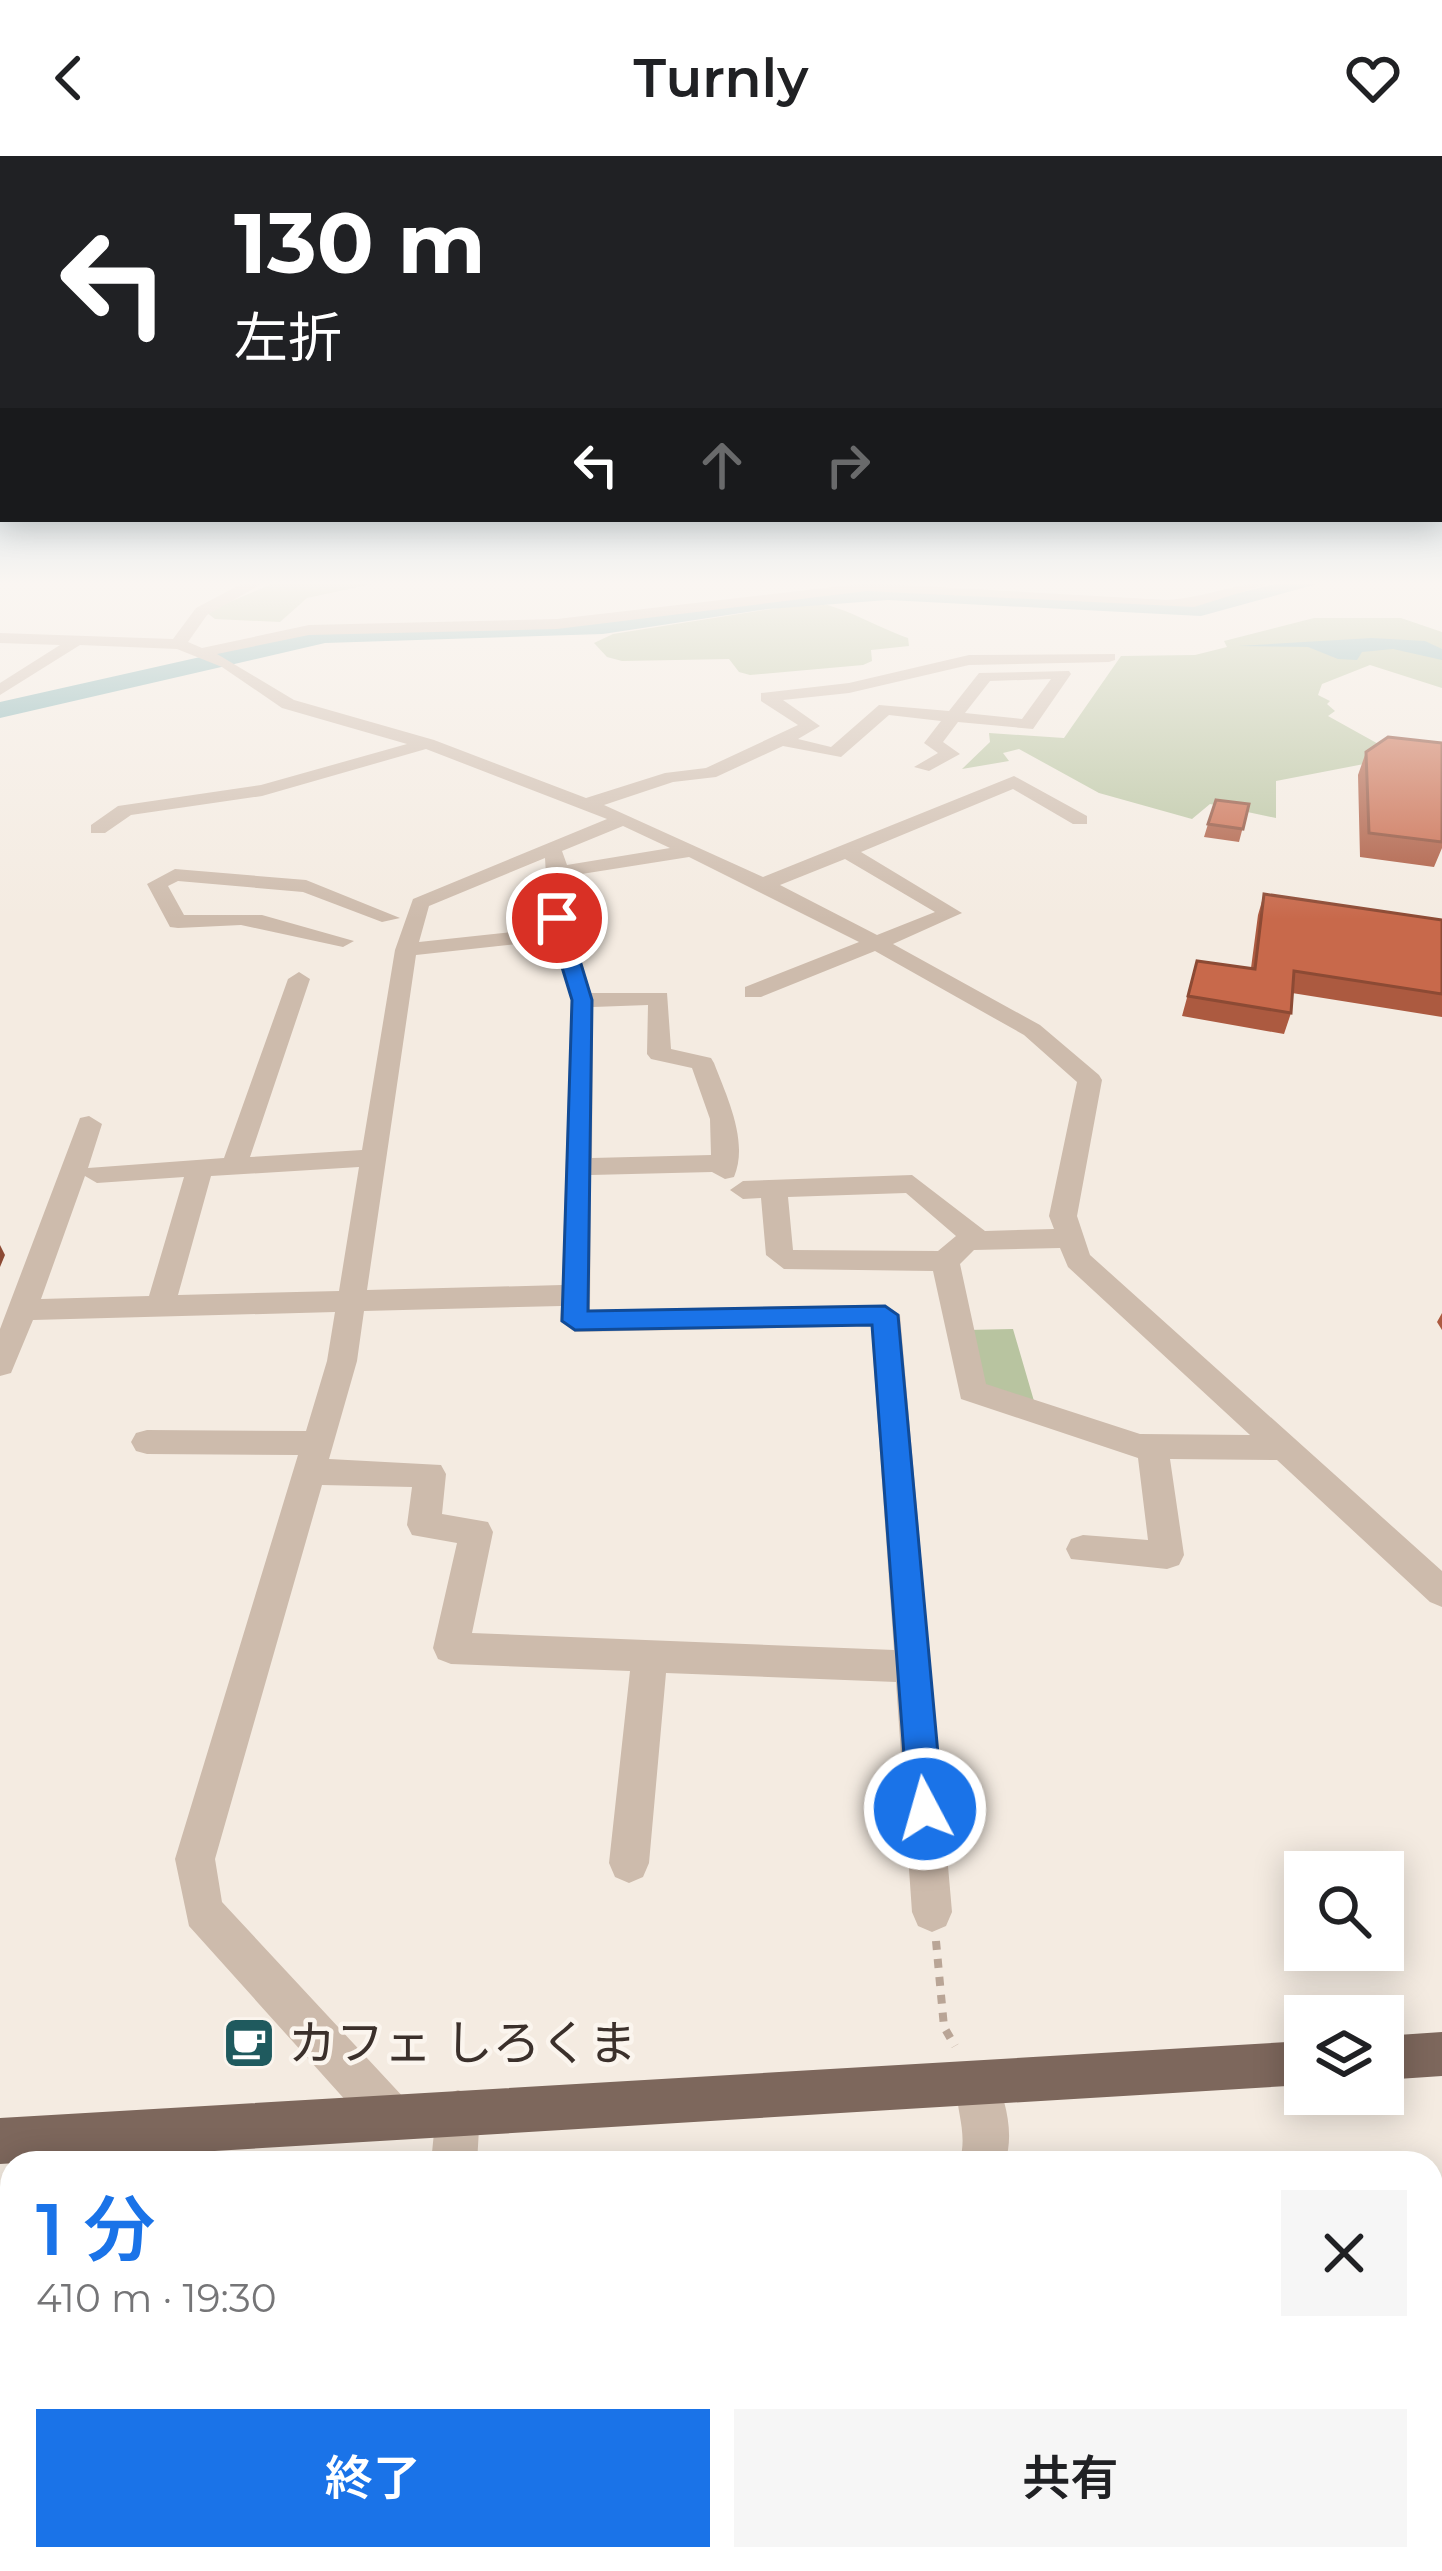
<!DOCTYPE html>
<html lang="ja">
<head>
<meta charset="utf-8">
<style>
  :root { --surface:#fff; --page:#f6f6f6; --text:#202124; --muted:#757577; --accent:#1a73e8 }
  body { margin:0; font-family:Montserrat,"Noto Sans JP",sans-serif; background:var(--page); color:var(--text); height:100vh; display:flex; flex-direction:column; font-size:45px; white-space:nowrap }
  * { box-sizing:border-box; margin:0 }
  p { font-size:39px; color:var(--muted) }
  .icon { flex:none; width:66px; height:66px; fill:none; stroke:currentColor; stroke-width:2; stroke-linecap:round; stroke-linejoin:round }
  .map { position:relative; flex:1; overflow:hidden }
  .sheet { position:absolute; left:0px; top:1995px; width:1443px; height:420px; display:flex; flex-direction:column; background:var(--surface); border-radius:36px 36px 0 0; box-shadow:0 6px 30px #0003 }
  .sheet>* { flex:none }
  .banner { position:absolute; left:0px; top:0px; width:1443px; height:366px; box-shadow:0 6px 30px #0003; background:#202124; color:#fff; overflow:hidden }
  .controls { position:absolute; left:1284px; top:1695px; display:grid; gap:24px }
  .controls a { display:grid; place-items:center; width:120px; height:120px; border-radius:0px; background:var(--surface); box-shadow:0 6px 30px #0003; font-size:60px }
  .pin { position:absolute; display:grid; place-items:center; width:102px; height:102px; color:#fff; margin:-51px; border:6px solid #fff; border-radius:50%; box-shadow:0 3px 12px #0007 }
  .me { position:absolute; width:132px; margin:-66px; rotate:354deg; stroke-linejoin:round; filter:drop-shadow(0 0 9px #0008) }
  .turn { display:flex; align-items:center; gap:42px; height:252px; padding:0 36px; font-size:54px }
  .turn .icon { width:156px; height:156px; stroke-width:2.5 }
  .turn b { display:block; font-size:84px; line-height:102px }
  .lanes { display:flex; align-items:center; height:114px; padding:0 36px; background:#0003; justify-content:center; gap:60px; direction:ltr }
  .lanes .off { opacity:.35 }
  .round { display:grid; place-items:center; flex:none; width:126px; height:126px; border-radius:0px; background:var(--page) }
  .headline { display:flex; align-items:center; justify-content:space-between; height:204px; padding:0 36px }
  h1 { font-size:72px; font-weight:600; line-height:90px; color:var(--accent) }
  .cta { display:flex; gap:24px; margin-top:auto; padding:24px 36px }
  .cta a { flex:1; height:138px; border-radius:0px; background:var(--accent); color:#fff; font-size:48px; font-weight:600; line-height:138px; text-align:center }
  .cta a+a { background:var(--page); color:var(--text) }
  header { display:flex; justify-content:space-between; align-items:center; height:156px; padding:0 36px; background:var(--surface); font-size:54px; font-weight:600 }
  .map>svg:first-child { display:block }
  .green { fill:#b8c4a0 }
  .water { fill:#7fb0b2 }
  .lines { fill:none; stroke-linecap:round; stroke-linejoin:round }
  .river { fill:#7fb0b2; fill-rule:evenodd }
  .path { stroke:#b9a596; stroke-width:8; stroke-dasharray:9 9; stroke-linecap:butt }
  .minor { fill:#cdbbac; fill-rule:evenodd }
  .major { fill:#7d675c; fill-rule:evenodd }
  .wall { fill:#ac5a40 }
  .shaded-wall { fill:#8c4a34 }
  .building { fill:#c8694b; stroke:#8c4a34; stroke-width:3 }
  .route { fill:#1a73e8; stroke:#114b97; stroke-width:3 }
  .labels { text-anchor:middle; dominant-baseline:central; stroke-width:9; stroke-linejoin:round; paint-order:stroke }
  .near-poi-label { font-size:48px; fill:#3b302b; stroke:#fbf5ee; text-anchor:start }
</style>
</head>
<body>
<header><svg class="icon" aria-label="back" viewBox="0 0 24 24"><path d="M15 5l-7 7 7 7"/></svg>Turnly<svg class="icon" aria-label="heart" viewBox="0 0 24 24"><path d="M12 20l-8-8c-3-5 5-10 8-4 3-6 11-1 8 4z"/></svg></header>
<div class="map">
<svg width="1442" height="2415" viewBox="0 0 1442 2415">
  <rect width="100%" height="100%" fill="#f4ebe1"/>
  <path class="green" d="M 279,425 L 386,425 L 307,442 L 280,466 L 215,463 L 206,456 Z
    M 815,446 C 850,453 874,470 908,482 L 909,490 L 871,494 L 872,505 L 863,509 L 750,519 L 739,516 L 729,503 L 622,505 L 607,501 L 594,487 L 613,478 Z
    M 1314,462 L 1401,462 L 1442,476 L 1442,532 L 1370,509 L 1322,528 L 1318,539 L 1330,545 L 1327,548 L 1335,555 L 1328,560 L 1391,595 L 1364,608 L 1276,625 L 1276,662 L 1210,648 L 1192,663 L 1099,637 L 1019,593 L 1003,597 L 1009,605 L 962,613 L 990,586 L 989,577 L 1064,582 L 1121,500 L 1195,499 L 1227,491 L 1224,485 Z
    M 1013,1173 L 1034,1245 L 980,1228 L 967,1174 Z"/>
  <path class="water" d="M 1372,482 L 1425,485 L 1442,493 L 1442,504 L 1393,493 L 1362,496 L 1357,504 L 1338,503 L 1308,491 L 1238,490 Z"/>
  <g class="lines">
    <path class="river" d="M 1287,425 L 1328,425 L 1201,460 L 888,444 L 768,453 L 603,478 L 325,487 L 0,562 L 0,546 L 325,473 L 603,464 L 768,439 L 888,430 L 1201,446 Z"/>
    <path class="path" d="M 936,1785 L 944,1871 L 955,1890"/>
    <path class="minor" d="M 247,425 L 267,425 L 207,459 L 188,486 L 202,492 L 309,469 L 557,463 L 867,427 L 1166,444 C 1205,442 1240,425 1278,425 L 1194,451 L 867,435 L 557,473 L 309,479 L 217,498 L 294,544 L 434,584 L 586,642 L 665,617 L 706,612 L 798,569 L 761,545 L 761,537 L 849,527 L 969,499 L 1115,498 L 1115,504 L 1109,506 L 969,509 L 849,537 L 783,544 L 820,570 L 798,583 L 831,591 L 879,549 L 949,555 L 979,517 L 1069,515 L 1071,518 L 1033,573 L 958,566 L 943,586 L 960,598 L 929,615 L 914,611 L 938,597 L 924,587 L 941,565 L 889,559 L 841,601 L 783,590 L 716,621 L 673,626 L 604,649 L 763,721 L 1014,620 L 1087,660 L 1087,668 L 1073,668 L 1013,633 L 861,696 L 962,757 L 893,788 L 1040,869 L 1099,919 L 1102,924 L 1077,1060 L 1090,1099 L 1442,1415 L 1442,1451 L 1430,1446 L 1277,1304 L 1170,1303 L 1184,1399 L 1179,1409 L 1167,1413 L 1071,1403 L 1066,1393 L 1071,1383 L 1083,1379 L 1148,1384 L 1138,1302 L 961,1243 L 933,1115 L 784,1113 L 766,1099 L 761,1042 L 743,1043 L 730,1034 L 743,1025 L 912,1019 L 985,1075 L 1054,1073 L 1049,1060 L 1077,926 L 1024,879 L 875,795 L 761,841 L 745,841 L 745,831 L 859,786 L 689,701 L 569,720 L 568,762 L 591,837 L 667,837 L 671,893 L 711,902 L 714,907 C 727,941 749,986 734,1021 L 725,1023 L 712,1016 L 591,1019 L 590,1154 L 885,1149 L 900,1159 L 952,1756 L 946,1770 L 932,1776 L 918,1770 L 912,1756 L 896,1526 L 666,1517 L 649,1707 L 643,1721 L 629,1727 L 615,1721 L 609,1707 L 630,1515 L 451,1508 L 438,1503 L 433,1492 L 457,1387 L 412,1379 L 407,1369 L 412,1331 L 322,1329 L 215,1703 L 222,1746 L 406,1944 L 412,1960 L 406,1976 L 390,1982 L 374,1976 L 189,1770 L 175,1703 L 298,1299 L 147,1298 L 136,1295 L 131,1286 L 136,1277 L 147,1274 L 306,1275 L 327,1205 L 335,1156 L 33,1164 L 11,1217 L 0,1220 L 0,1173 L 80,962 L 89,960 L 102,968 L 88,1012 L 224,1002 L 288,823 L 299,816 L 310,823 L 250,1001 L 362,994 L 395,794 L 413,743 L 607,663 L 426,593 L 262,640 L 131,659 L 105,677 L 91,677 L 91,669 L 118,650 L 261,629 L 407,588 L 282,552 L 222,511 L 177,493 L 80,489 L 0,539 L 0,527 L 60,489 L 0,487 L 0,477 L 173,483 L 196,452 ZM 1051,523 L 1022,563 L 965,557 L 990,525 ZM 623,670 L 670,692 L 567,709 L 562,695 ZM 545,702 L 549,772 L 419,786 L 429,750 ZM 845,703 L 935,756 L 877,779 L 780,729 ZM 553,784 L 571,844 L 562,1129 L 367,1134 L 416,799 ZM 648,849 L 647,898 L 651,903 L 692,912 L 710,963 L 711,999 L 592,1002 L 593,851 ZM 359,1011 L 339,1135 L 178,1139 L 211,1020 ZM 85,1020 L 97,1027 L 184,1021 L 149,1140 L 41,1143 ZM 906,1037 L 956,1080 L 938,1095 L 793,1094 L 788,1041 ZM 1060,1092 L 1068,1111 L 1250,1279 L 1140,1278 L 986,1228 L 960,1108 L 974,1094 ZM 561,1150 L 560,1165 L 575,1176 L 871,1170 L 894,1494 L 472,1477 L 493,1376 L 488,1366 L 442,1358 L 446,1318 L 441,1309 L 329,1303 L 357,1205 L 364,1155 Z
      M 175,713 L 306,724 L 400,762 L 382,766 L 303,736 L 178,725 L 168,730 L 184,759 L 262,759 L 354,785 L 343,791 L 241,769 L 178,772 L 170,771 L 147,728 Z
      M 977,1907 L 993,1913 C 1005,1944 1015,1975 1005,2007 L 959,2007 C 971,1971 948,1945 961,1913 Z
      M 458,1934 L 474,1940 L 480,1956 L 477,2007 L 431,2007 L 436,1956 L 442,1940 Z
      M 400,2403 L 454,2403 L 454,2415 L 400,2415 Z
      M 829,2403 L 883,2403 L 879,2415 L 825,2415 Z"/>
    <path class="major" d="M 1442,1876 L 1442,1920 L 1383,1924 L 1383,1880 Z
      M 1305,1885 L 1305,1929 L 0,2008 L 0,1962 Z"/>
  </g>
  <path class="wall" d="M 1442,587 L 1442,692 L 1434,711 L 1360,701 L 1358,619 L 1366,596 Z
    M 1249,648 L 1239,686 L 1204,681 L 1208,668 Z
    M 1264,738 L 1442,764 L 1442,861 L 1292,837 L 1291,857 L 1284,878 L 1182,860 L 1197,805 L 1251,812 L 1258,759 Z
    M 1442,1157 L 1442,1174 L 1437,1166 Z"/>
  <path class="shaded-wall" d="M 0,1089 L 5,1099 L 0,1111 Z"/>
  <path class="building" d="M 1388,581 L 1442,587 L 1442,686 L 1369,677 L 1366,596 Z
    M 1216,644 L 1249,648 L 1243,673 L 1208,668 Z
    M 1264,738 L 1442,764 L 1442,838 L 1294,815 L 1291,857 L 1188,840 L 1197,805 L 1255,813 Z"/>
  <linearGradient id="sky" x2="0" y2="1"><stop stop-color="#7eb2d2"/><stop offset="0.56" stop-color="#faf6f2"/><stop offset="1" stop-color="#faf6f2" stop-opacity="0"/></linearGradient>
  <rect width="1442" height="763" fill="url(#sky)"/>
  <path class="route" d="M 557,756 L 567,762 L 592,844 L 588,1155 L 885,1150 L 898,1159 L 943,1653 L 938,1665 L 925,1670 L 913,1665 L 908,1653 L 872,1169 L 575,1174 L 562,1165 L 572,844 L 547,762 Z"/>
  <defs>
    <g id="cafe-square" transform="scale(2.7)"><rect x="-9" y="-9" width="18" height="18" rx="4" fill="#1f5a5e" stroke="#fbf5ee"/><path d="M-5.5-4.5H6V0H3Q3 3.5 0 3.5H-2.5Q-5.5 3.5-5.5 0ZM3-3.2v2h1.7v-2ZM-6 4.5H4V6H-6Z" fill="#fff"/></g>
  </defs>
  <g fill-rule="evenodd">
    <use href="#cafe-square" x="249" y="1887"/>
  </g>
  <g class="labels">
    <g class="near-poi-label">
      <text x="288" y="1887">カフェ しろくま</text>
    </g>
  </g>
</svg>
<div class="controls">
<a><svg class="icon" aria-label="search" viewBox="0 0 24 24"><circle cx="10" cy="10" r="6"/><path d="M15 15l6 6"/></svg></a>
<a><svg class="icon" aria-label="layers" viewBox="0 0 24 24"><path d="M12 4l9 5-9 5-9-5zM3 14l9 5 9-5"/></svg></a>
</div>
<div class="pin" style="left:557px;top:762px;background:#d93025"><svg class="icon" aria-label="arrive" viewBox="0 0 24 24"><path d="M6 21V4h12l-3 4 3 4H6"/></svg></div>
<svg class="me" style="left:925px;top:1653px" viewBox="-20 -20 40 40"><circle r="17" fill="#1a73e8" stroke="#fff" stroke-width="3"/><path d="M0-11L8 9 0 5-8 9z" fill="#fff"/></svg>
<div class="banner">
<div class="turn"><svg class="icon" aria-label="left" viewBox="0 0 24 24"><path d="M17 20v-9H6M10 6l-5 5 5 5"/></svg><div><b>130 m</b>左折</div></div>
<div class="lanes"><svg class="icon" aria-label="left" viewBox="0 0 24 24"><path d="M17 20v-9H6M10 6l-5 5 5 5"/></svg><svg class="icon off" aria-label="ahead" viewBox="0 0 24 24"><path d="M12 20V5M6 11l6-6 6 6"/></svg><svg class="icon off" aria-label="right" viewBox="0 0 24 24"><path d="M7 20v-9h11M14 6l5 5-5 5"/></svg></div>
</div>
<section class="sheet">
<div class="headline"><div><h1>1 分</h1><p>410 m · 19:30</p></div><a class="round"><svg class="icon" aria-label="close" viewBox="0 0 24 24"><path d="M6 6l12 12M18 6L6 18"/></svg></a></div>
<div class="cta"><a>終了</a><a>共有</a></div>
</section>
</div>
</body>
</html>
